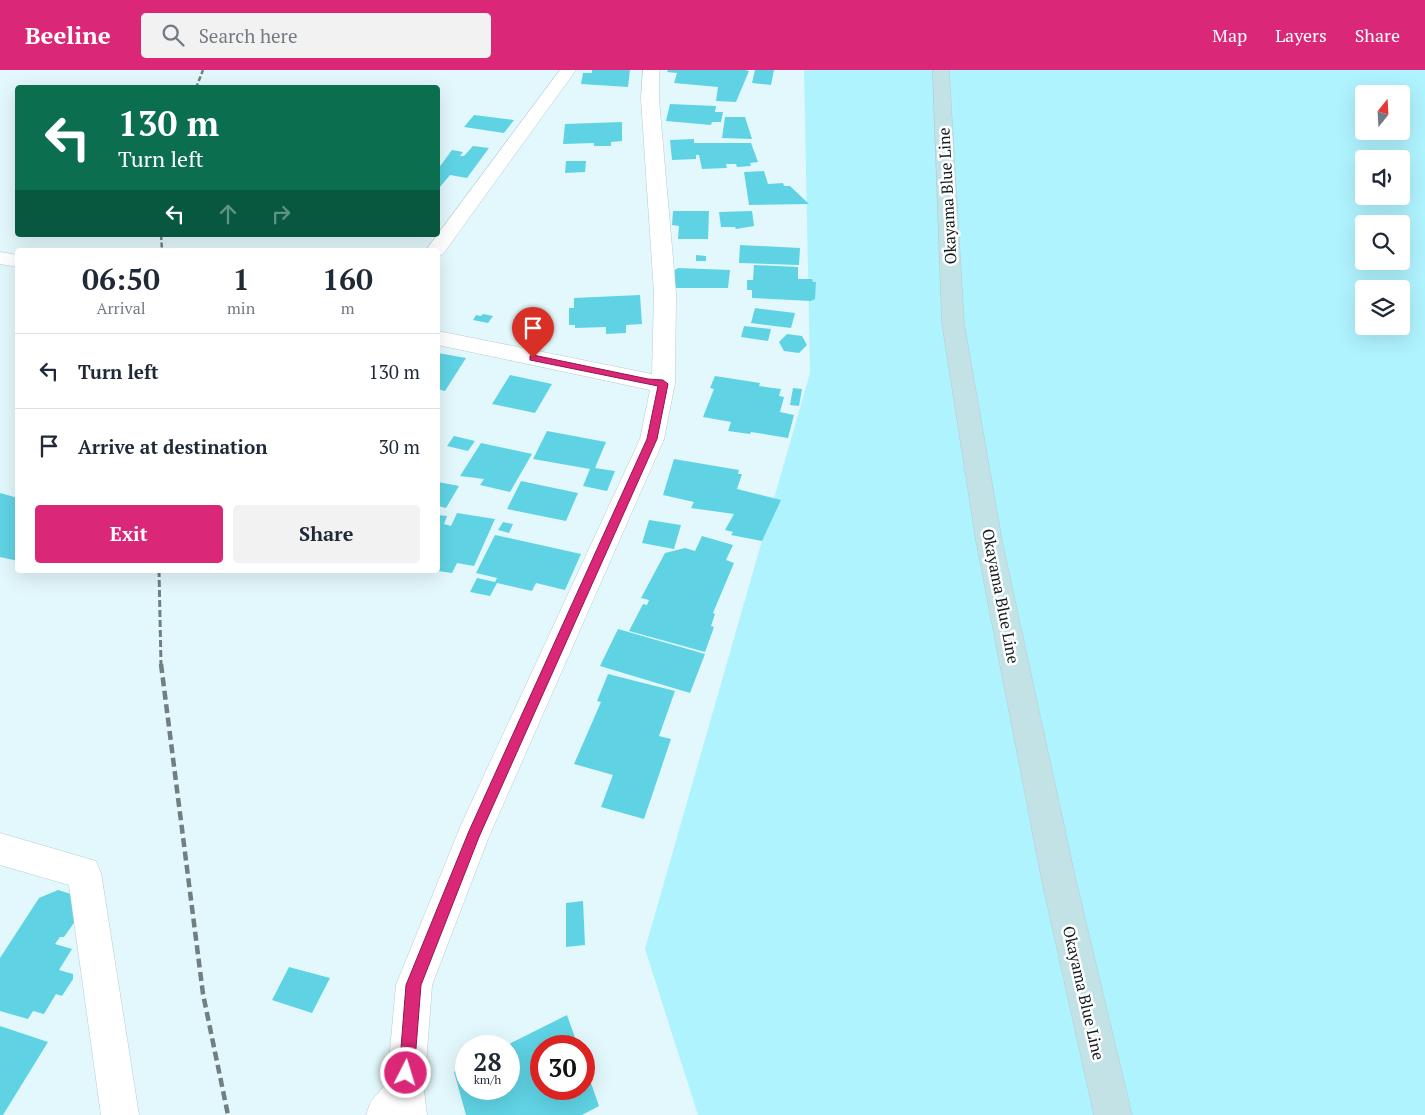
<!DOCTYPE html>
<html lang="en">
<head>
<meta charset="utf-8">
<style>
  :root { --surface:#fff; --page:#f2f2f3; --text:#1f2937; --muted:#747a83; --line:#e0e1e3; --accent:#db2777 }
  body { margin:0; font-family:"PT Serif",serif; background:var(--page); color:var(--text); height:100vh; display:flex; flex-direction:column; font-size:19px; white-space:nowrap }
  * { box-sizing:border-box; margin:0 }
  p { font-size:16px; color:var(--muted) }
  .icon { flex:none; width:28px; height:28px; fill:none; stroke:currentColor; stroke-width:2; stroke-linecap:round; stroke-linejoin:round }
  .map { position:relative; flex:1; overflow:hidden }
  .drawer { position:absolute; left:15px; top:178px; width:425px; height:325px; display:flex; flex-direction:column; background:var(--surface); border-radius:5px; box-shadow:0 5px 20px #0002 }
  .drawer>* { flex:none }
  .hud { position:absolute; left:15px; top:15px; width:425px; height:152px; border-radius:5px; box-shadow:0 5px 20px #0002; background:#0b6e4f; color:#fff; overflow:hidden }
  .needle { width:32px; rotate:18deg }
  .controls { position:absolute; left:1355px; top:15px; display:grid; gap:10px }
  .controls a { display:grid; place-items:center; width:55px; height:55px; border-radius:5px; background:var(--surface); box-shadow:0 5px 20px #0002; font-size:25px }
  .speed { position:absolute; left:455px; top:965px; display:flex; gap:10px; font-size:25px; font-weight:700; text-align:center }
  .speed>* { display:grid; place-content:center; width:65px; height:65px; border-radius:50%; background:var(--surface); box-shadow:0 5px 20px #0002; line-height:1 }
  .speed small { font-size:12px; font-weight:400 }
  .speed .limit { border:8px solid #d22; background:#fff; color:#111 }
  .pin { position:absolute; display:grid; place-items:center; width:42px; height:42px; color:#fff; margin:-51px -21px; border-radius:50% 50% 50% 0; rotate:-45deg; box-shadow:0 0 5px #0007 }
  .pin .icon { rotate:45deg }
  .me { position:absolute; width:55px; margin:-28px; rotate:5deg; stroke-linejoin:round; filter:drop-shadow(0 0 4px #0008) }
  .turn { display:flex; align-items:center; gap:18px; height:105px; padding:0 20px; font-size:22px }
  .turn .icon { width:65px; height:65px; stroke-width:2.5 }
  .turn b { display:block; font-size:35px; line-height:42px }
  .lanes { display:flex; align-items:center; height:48px; padding:0 20px; background:#0003; justify-content:center; gap:25px; direction:ltr }
  .lanes .off { opacity:.35 }
  .eta { display:flex; justify-content:space-evenly; align-items:center; height:85px; text-align:center }
  .eta b { font-size:30px; font-weight:700; line-height:35px }
  .action { display:flex; gap:10px; margin-top:auto; padding:10px 20px }
  .action a { flex:1; height:58px; border-radius:5px; background:var(--accent); color:#fff; font-size:20px; font-weight:700; line-height:58px; text-align:center }
  .action a+a { background:var(--page); color:var(--text) }
  ul { padding:0; list-style:none }
  li { display:flex; align-items:center; gap:15px; height:75px; padding:0 20px; border-top:1px solid var(--line) }
  li div { flex:1 }
  li b { display:block; font-size:19px }
  li em { font-style:normal }
  header { display:flex; align-items:center; gap:30px; box-sizing:border-box; height:70px; padding:0 25px; background:var(--accent); color:#fff }
  header strong { font-size:24px }
  nav { display:flex; gap:28px; margin-inline-start:auto; font-size:18px }
  .search { width:350px; height:45px; background:var(--page); display:flex; align-items:center; gap:12px; box-sizing:border-box; padding:0 18px; border-radius:5px; color:var(--muted); font-size:19px }
  .map>svg:first-child { display:block }
  .green { fill:#aff3fe; fill-rule:evenodd }
  .building { fill:#5fd3e4 }
  .lines { fill:none; stroke-linecap:round; stroke-linejoin:round }
  .minor-casing { stroke:#b7cccf; stroke-width:1 }
  .secondary-casing { stroke:#b7cccf; stroke-width:1 }
  .minor { fill:#fff; fill-rule:evenodd }
  .secondary { fill:#c3e2e6; fill-rule:evenodd }
  .rail-far2 { stroke:#717f81; stroke-width:2.5; stroke-dasharray:5 2.5; stroke-linecap:butt }
  .rail-far1 { stroke:#717f81; stroke-width:3; stroke-dasharray:7 3; stroke-linecap:butt }
  .rail { stroke:#717f81; stroke-width:4.5; stroke-dasharray:9 4.5; stroke-linecap:butt }
  .route { fill:#db2777; stroke:#8e194d }
  .labels { text-anchor:middle; dominant-baseline:central; stroke-width:5; stroke-linejoin:round; paint-order:stroke }
  .street-label { font-size:16px; fill:#121a1b; stroke:#fff }
</style>
</head>
<body>
<header>
<strong>Beeline</strong>
<div class="search"><svg class="icon" aria-label="search" viewBox="0 0 24 24"><circle cx="10" cy="10" r="6"/><path d="M15 15l6 6"/></svg>Search here</div>
<nav><a>Map</a><a>Layers</a><a>Share</a></nav>
</header>
<div class="map">
<svg width="1425" height="1045" viewBox="0 0 1425 1045">
  <rect width="100%" height="100%" fill="#e3f8fc"/>
  <path class="green" d="M 804,0 L 1425,0 L 1425,1045 L 698,1045 L 645,879 L 810,303 ZM 1364,24 L 1401,24 L 1401,61 L 1364,61 ZM 1364,89 L 1401,89 L 1401,126 L 1364,126 ZM 1364,154 L 1401,154 L 1401,191 L 1364,191 ZM 1364,219 L 1401,219 L 1401,256 L 1364,256 Z"/>
  <path class="building" d="M 592,0 L 630,0 L 628,17 L 581,14 L 583,3 L 592,3 Z
    M 668,0 L 745,0 L 749,1 L 736,32 L 716,31 L 718,17 L 674,13 L 677,3 L 667,2 Z
    M 755,0 L 774,0 L 771,15 L 752,13 Z
    M 670,34 L 716,36 L 715,42 L 723,42 L 721,52 L 712,52 L 711,55 L 666,51 Z
    M 474,45 L 514,50 L 504,63 L 464,57 Z
    M 725,47 L 745,47 L 752,69 L 722,68 Z
    M 622,52 L 622,71 L 611,72 L 611,76 L 594,76 L 594,73 L 563,74 L 565,54 Z
    M 694,69 L 694,73 L 751,73 L 758,92 L 750,93 L 751,96 L 737,97 L 736,94 L 726,94 L 727,98 L 702,99 L 699,85 L 696,85 L 696,89 L 672,90 L 670,70 Z
    M 473,76 L 489,78 L 467,108 L 450,105 L 440,117 L 438,117 L 438,99 L 452,80 L 463,82 L 460,86 L 464,86 Z
    M 566,91 L 586,91 L 585,102 L 565,103 Z
    M 764,101 L 768,114 L 783,113 L 784,116 L 790,116 L 809,134 L 749,135 L 744,102 Z
    M 673,141 L 709,141 L 708,169 L 678,169 L 679,156 L 672,155 Z
    M 752,141 L 754,156 L 736,159 L 735,157 L 721,157 L 719,142 Z
    M 740,175 L 800,178 L 799,195 L 739,193 Z
    M 696,185 L 706,186 L 706,191 L 696,191 Z
    M 754,195 L 798,197 L 798,209 L 812,209 L 813,212 L 816,212 L 815,229 L 811,231 L 752,228 L 752,220 L 747,220 L 747,210 L 753,210 Z
    M 678,198 L 730,200 L 728,218 L 675,218 L 675,200 Z
    M 640,225 L 642,254 L 626,255 L 626,263 L 606,264 L 606,257 L 575,258 L 575,255 L 569,255 L 569,238 L 574,238 L 574,228 Z
    M 755,238 L 795,243 L 791,258 L 751,253 Z
    M 527,240 L 541,240 L 537,259 L 523,259 Z
    M 483,244 L 493,246 L 488,253 L 473,250 L 476,245 L 481,246 Z
    M 744,256 L 771,259 L 768,271 L 741,267 Z
    M 787,264 L 802,266 L 807,275 L 799,283 L 784,281 L 779,272 Z
    M 438,283 L 466,288 L 445,321 L 438,319 Z
    M 510,305 L 552,314 L 535,343 L 492,334 Z
    M 715,306 L 760,313 L 759,316 L 781,319 L 779,326 L 784,327 L 780,342 L 794,345 L 788,368 L 751,362 L 750,364 L 728,361 L 731,352 L 703,347 L 714,319 L 710,318 Z
    M 793,318 L 802,319 L 799,336 L 790,335 Z
    M 547,361 L 606,372 L 595,398 L 615,401 L 607,421 L 583,416 L 590,399 L 533,389 Z
    M 454,366 L 475,371 L 468,381 L 447,376 Z
    M 481,373 L 532,384 L 510,422 L 480,415 L 484,409 L 460,406 Z
    M 674,389 L 739,400 L 738,404 L 742,404 L 737,419 L 781,430 L 762,471 L 731,465 L 733,462 L 725,460 L 734,444 L 691,438 L 694,432 L 663,425 Z
    M 521,411 L 578,423 L 566,451 L 507,439 Z
    M 438,412 L 459,416 L 446,438 L 438,436 Z
    M 0,423 L 18,428 L 18,491 L 0,487 Z
    M 457,443 L 495,449 L 474,496 L 457,493 L 452,503 L 438,501 L 438,445 L 447,446 L 444,454 L 451,456 Z
    M 649,450 L 681,455 L 674,479 L 642,473 Z
    M 503,452 L 513,454 L 509,463 L 498,460 Z
    M 495,465 L 581,484 L 565,520 L 536,513 L 532,521 L 497,513 L 490,526 L 470,522 L 477,508 L 495,512 L 497,508 L 476,503 Z
    M 702,466 L 733,475 L 726,490 L 734,493 L 713,543 L 715,544 L 711,556 L 714,557 L 705,582 L 629,561 L 643,534 L 647,535 L 649,530 L 641,528 L 665,483 L 685,478 L 695,481 Z
    M 618,559 L 705,584 L 690,623 L 600,596 Z
    M 608,604 L 675,621 L 659,666 L 671,669 L 644,749 L 601,737 L 613,705 L 574,694 L 601,632 L 597,631 Z
    M 58,820 L 71,824 L 76,850 L 64,867 L 60,867 L 55,874 L 72,879 L 59,900 L 73,904 L 73,909 L 62,926 L 56,924 L 44,944 L 33,941 L 28,949 L 0,941 L 0,888 L 39,828 Z
    M 583,831 L 585,875 L 566,877 L 566,833 Z
    M 289,897 L 330,908 L 312,943 L 272,930 Z
    M 567,945 L 578,976 L 541,976 L 541,1019 L 584,1019 L 584,993 L 599,1036 L 582,1045 L 466,1045 L 454,1002 L 466,995 L 466,1019 L 509,1019 L 509,976 L 505,976 Z
    M 0,956 L 48,972 L 3,1045 L 0,1045 Z"/>
  <g class="lines">
    <g class="minor-casing">
      <path id="minor" d="M 560,0 L 576,0 L 443,184 L 438,186 L 438,180 L 426,180 Z
        M 643,0 L 659,0 L 659,29 L 676,223 L 675,313 L 664,369 L 488,769 L 432,915 L 424,1021 L 427,1045 L 366,1045 L 371,1031 L 387,1013 L 396,915 L 461,755 L 640,369 L 650,320 L 438,275 L 438,261 L 652,304 L 654,223 L 641,29 Z
        M 0,182 L 18,185 L 18,197 L 0,194 Z
        M 0,763 L 96,791 L 101,803 L 139,1045 L 101,1045 L 69,815 L 0,795 Z"/>
    </g>
    <g class="secondary-casing">
      <path id="secondary" d="M 933,0 L 949,0 L 964,253 L 1002,471 L 1076,811 L 1132,1045 L 1094,1045 L 1042,811 L 976,471 L 942,253 Z"/>
    </g>
    <use href="#minor" class="minor"/>
    <use href="#secondary" class="secondary"/>
    <path class="rail-far2" d="M 196,18 L 203,0
      M 161,165 L 162,180"/>
    <path class="rail-far1" d="M 159,500 L 161,595"/>
    <path class="rail" d="M 161,594 L 203,924 L 228,1045"/>
  </g>
  <path class="route" d="M 533,285 L 648,309 L 663,310 L 668,314 L 657,369 L 479,767 L 421,915 L 414,1003 L 412,1009 L 406,1011 L 401,1009 L 399,1003 L 406,915 L 469,761 L 647,369 L 658,316 L 530,290 L 530,286 Z"/>
  <g class="labels">
    <g class="street-label">
      <text transform="translate(947 126) rotate(-93)">Okayama Blue Line</text>
      <text transform="translate(1001 526) rotate(79)">Okayama Blue Line</text>
      <text transform="translate(1084 923) rotate(77)">Okayama Blue Line</text>
    </g>
  </g>
</svg>
<div class="controls">
<a><svg class="needle" viewBox="-14 -14 28 28"><path d="M0-13l5 13h-10z" fill="#e53935"/><path d="M0 13l5-13h-10z" fill="#747a83"/></svg></a>
<a><svg class="icon" aria-label="sound" viewBox="0 0 24 24"><path d="M4 9h4l5-4v14l-5-4H4zM17 9q2 3 0 6"/></svg></a>
<a><svg class="icon" aria-label="search" viewBox="0 0 24 24"><circle cx="10" cy="10" r="6"/><path d="M15 15l6 6"/></svg></a>
<a><svg class="icon" aria-label="layers" viewBox="0 0 24 24"><path d="M12 4l9 5-9 5-9-5zM3 14l9 5 9-5"/></svg></a>
</div>
<div class="speed"><div>28<small>km/h</small></div><div class="limit">30</div></div>
<div class="pin" style="left:533px;top:288px;background:#d93025"><svg class="icon" aria-label="arrive" viewBox="0 0 24 24"><path d="M6 21V4h12l-3 4 3 4H6"/></svg></div>
<svg class="me" style="left:406px;top:1003px" viewBox="-20 -20 40 40"><circle r="17" fill="#db2777" stroke="#fff" stroke-width="3"/><path d="M0-11L8 9 0 5-8 9z" fill="#fff"/></svg>
<div class="hud">
<div class="turn"><svg class="icon" aria-label="left" viewBox="0 0 24 24"><path d="M17 20v-9H6M10 6l-5 5 5 5"/></svg><div><b>130 m</b>Turn left</div></div>
<div class="lanes"><svg class="icon" aria-label="left" viewBox="0 0 24 24"><path d="M17 20v-9H6M10 6l-5 5 5 5"/></svg><svg class="icon off" aria-label="ahead" viewBox="0 0 24 24"><path d="M12 20V5M6 11l6-6 6 6"/></svg><svg class="icon off" aria-label="right" viewBox="0 0 24 24"><path d="M7 20v-9h11M14 6l5 5-5 5"/></svg></div>
</div>
<section class="drawer">
<div class="eta">
<div><b>06:50</b><p>Arrival</p></div>
<div><b>1</b><p>min</p></div>
<div><b>160</b><p>m</p></div>
</div>
<ul>
<li><svg class="icon" aria-label="left" viewBox="0 0 24 24"><path d="M17 20v-9H6M10 6l-5 5 5 5"/></svg><div><b>Turn left</b></div><em>130 m</em></li>
<li><svg class="icon" aria-label="arrive" viewBox="0 0 24 24"><path d="M6 21V4h12l-3 4 3 4H6"/></svg><div><b>Arrive at destination</b></div><em>30 m</em></li>
</ul>
<div class="action"><a>Exit</a><a>Share</a></div>
</section>
</div>
</body>
</html>
